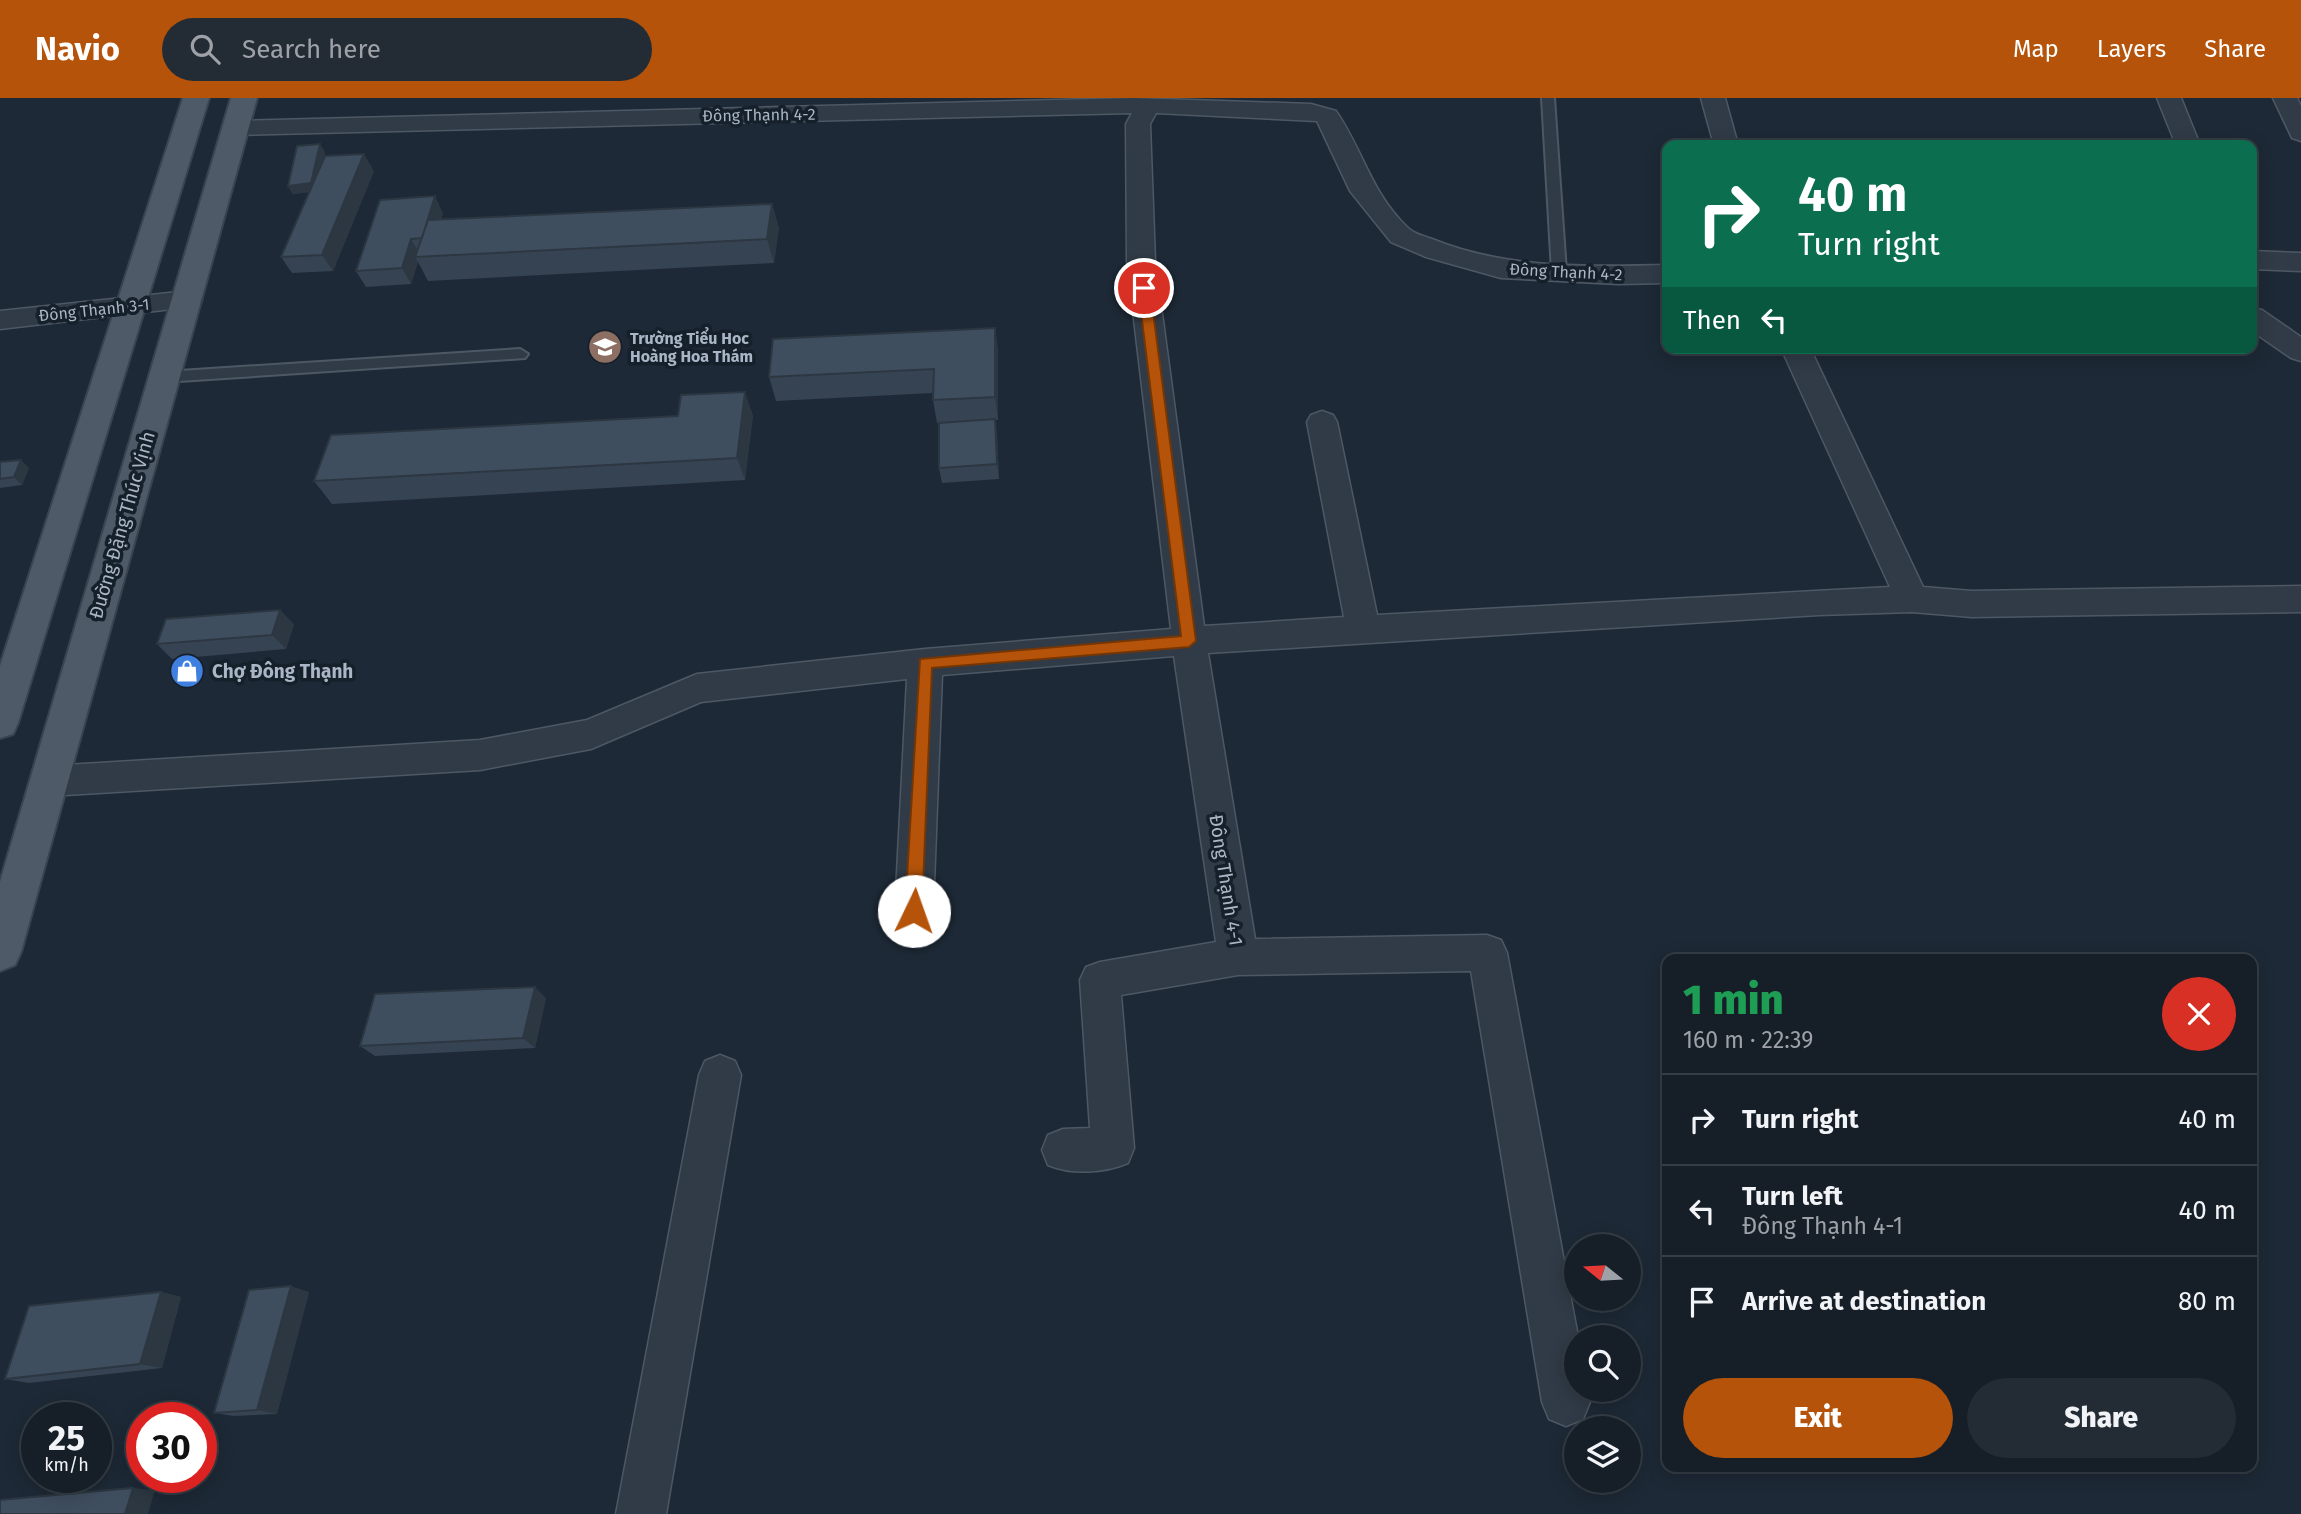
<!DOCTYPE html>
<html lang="en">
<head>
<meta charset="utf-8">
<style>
  :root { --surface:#161f28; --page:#232c34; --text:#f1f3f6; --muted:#9ea2a8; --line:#353d45; --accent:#b45309 }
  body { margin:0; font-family:"Fira Sans",sans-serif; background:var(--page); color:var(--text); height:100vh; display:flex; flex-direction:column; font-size:26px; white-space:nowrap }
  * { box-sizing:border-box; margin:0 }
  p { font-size:23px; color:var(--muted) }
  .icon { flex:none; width:38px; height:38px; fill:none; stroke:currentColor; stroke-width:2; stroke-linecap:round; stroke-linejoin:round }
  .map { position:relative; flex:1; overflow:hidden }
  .side { position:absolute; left:1662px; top:856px; width:595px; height:518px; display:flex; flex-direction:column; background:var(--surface); border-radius:14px; box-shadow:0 4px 18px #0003,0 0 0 2px var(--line) }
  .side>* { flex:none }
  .top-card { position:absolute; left:1662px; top:42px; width:595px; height:214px; border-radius:14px; box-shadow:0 4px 18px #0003,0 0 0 2px var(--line); background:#0b6e4f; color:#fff; overflow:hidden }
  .needle { width:46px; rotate:288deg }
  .buttons { position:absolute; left:1564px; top:1136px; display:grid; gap:14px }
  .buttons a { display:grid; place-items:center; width:77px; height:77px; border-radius:50%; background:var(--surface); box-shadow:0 4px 18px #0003,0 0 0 2px var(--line); font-size:35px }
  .speed { position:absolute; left:21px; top:1304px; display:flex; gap:14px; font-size:35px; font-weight:700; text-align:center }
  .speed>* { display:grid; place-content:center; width:91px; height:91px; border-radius:50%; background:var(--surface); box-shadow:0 4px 18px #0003,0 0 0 2px var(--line); line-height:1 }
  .speed small { font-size:18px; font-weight:400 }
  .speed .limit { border:10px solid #d22; background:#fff; color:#111 }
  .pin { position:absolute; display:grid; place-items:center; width:60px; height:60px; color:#fff; margin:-30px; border:4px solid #fff; border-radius:50%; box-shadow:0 2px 7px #0007 }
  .me { position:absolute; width:77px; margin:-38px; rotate:3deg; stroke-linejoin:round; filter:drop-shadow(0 0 5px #0008) }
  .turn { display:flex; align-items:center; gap:24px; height:147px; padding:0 21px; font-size:32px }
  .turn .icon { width:91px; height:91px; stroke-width:2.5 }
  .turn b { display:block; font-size:49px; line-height:60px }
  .then { display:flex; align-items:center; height:66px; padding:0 21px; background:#0003; gap:14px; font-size:26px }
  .round { display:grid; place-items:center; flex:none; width:74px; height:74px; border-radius:37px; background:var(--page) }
  .head { display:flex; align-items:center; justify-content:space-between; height:119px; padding:0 21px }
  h1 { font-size:42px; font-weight:800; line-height:52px; color:#1e9e55 }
  .cta { display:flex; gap:14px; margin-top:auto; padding:14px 21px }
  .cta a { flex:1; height:80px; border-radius:42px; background:var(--accent); color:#fff; font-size:28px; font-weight:800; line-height:80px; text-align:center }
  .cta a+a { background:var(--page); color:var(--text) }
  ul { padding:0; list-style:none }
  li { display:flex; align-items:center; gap:21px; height:91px; padding:0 21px; border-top:2px solid var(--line) }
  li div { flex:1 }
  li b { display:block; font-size:26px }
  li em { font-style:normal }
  header { display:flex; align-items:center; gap:42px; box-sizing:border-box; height:98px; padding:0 35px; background:var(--accent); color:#fff }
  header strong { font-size:33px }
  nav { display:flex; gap:38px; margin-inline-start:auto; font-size:24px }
  .search { width:490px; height:63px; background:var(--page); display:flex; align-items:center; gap:18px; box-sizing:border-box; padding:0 24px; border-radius:38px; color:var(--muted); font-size:26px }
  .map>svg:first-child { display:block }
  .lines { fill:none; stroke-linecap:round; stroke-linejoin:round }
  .lane-casing { stroke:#4e5865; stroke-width:4 }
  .street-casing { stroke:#4e5865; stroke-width:3 }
  .primary-casing { stroke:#3a4450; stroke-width:4 }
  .lane { fill:#303b47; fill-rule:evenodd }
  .street { fill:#303b47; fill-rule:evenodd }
  .primary { fill:#4e5a67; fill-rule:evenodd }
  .wall { fill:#364352 }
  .shaded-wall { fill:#2c3742 }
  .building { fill:#3f4e5f; stroke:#2c3742; stroke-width:2 }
  .route { fill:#b45309; stroke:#753606; stroke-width:2 }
  .labels { text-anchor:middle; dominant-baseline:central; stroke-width:7; stroke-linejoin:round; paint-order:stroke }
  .far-street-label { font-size:16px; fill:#aab5c5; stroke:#16202b }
  .far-poi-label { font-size:16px; font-weight:bold; fill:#aab5c5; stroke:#16202b; text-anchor:start }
  .street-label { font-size:19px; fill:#aab5c5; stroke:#16202b }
  .poi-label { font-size:19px; font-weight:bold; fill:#aab5c5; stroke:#16202b; text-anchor:start }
</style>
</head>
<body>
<header>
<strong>Navio</strong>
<div class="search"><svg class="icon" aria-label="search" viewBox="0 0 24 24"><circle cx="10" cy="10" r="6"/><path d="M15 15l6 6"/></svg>Search here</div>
<nav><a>Map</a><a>Layers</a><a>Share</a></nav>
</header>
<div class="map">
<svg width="2301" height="1416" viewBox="0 0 2301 1416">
  <rect width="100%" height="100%" fill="#1d2936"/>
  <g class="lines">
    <g class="lane-casing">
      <path id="lane" d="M 1542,0 L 1554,0 L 1566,174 L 1559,179 L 1552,174 Z
        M 520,251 L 528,256 L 525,260 L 164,284 L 156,279 L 164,274 Z"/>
    </g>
    <g class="street-casing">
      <path id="street" d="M 1133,0 L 1311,6 L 1336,13 C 1363,52 1371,95 1408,130 C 1414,136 1424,138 1432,141 C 1505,171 1589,169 1668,167 L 1668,185 L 1618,186 L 1501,180 L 1426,159 L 1391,144 L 1350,93 L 1317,23 L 1156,15 L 1150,26 L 1155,163 L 1204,528 L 1344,519 L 1307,324 L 1311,317 L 1322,313 L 1333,317 L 1337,324 L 1377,517 L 1890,489 L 1781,250 L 1810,250 L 1923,489 L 1972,493 L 2301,488 L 2301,514 L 1972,519 L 1912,514 L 1819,517 L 1208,555 L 1255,841 L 1487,837 L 1501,842 L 1507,855 L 1578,1239 L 1577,1292 L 1587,1292 L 1590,1304 L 1583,1321 L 1566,1328 L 1549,1321 L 1542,1304 L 1471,873 L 1238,877 L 1121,897 L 1134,1050 L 1128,1065 C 1104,1075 1072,1077 1048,1067 L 1042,1052 L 1048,1037 L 1063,1031 L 1090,1030 L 1080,882 L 1086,869 L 1100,864 L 1216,844 L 1174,558 L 942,577 L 933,813 L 928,825 L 914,830 L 900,825 L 895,813 L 907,581 L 701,604 L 591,651 L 480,672 L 49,698 L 36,694 L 31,683 L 36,672 L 49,668 L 480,642 L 587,622 L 697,576 L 925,551 L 1171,531 L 1127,163 L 1126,26 L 1132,15 L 236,37 L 227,35 L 224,30 L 227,25 L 236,23 Z
        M 1701,0 L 1725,0 L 1738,47 L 1714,47 Z
        M 2157,0 L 2181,0 L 2200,47 L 2176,47 Z
        M 2273,0 L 2297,0 L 2301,8 L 2301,43 L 2292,40 Z
        M 2252,153 L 2301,155 L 2301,173 L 2252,171 Z
        M 188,193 L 198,196 L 202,202 L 198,208 L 0,231 L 0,213 Z
        M 2252,210 L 2262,212 L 2301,239 L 2301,263 L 2291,260 L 2252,233 Z
        M 720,957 L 735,963 L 741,977 L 666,1416 L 616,1416 L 699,977 L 705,963 Z"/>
    </g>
    <g class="primary-casing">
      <path id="primary" d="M 183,0 L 209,0 L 18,625 L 13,636 L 0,640 L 0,568 Z
        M 231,0 L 257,0 L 21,854 L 15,867 L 0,873 L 0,784 Z"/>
    </g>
    <use href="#lane" class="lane"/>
    <use href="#street" class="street"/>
    <use href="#primary" class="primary"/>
  </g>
  <path class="wall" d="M 325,54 L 323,62 L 374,73 L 333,173 L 292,175 L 281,159 L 309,94 L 293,96 L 288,88 Z
    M 772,106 L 779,130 L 774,165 L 428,183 L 418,164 L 411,186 L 366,189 L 356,173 L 443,115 L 441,122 Z
    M 995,230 L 998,254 L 998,322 L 995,322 L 997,337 L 999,381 L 942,385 L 939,370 L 939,325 L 937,325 L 933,302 L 933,295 L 776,303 L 769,279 Z
    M 753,317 L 745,382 L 332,406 L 314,383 Z
    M 0,364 L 29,370 L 22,387 L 0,390 Z
    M 294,526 L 286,551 L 172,561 L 157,546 Z
    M 546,900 L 535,950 L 375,958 L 360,948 Z
    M 161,1194 L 181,1199 L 162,1270 L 29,1285 L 5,1281 Z
    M 309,1194 L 277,1316 L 234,1318 L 214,1315 Z"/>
  <path class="shaded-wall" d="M 320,46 L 325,54 L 316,93 L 293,96 L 288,88 Z
    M 364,56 L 374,73 L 333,173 L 322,157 Z
    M 435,98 L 443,115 L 431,156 L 422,140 Z
    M 772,106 L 779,130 L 774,165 L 767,141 Z
    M 411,141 L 420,157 L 415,159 L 418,164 L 411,186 L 402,170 Z
    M 995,230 L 998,254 L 998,322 L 995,299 Z
    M 745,294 L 753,317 L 745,382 L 737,360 Z
    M 995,321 L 997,337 L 999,381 L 997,366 Z
    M 21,362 L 29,370 L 22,387 L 14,379 Z
    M 280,512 L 294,526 L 286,551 L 272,537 Z
    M 535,889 L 546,900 L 535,950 L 523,940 Z
    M 291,1188 L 309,1194 L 277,1316 L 257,1312 Z
    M 161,1194 L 181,1199 L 162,1270 L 140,1266 Z
    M 133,1390 L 155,1392 L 148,1416 L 125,1416 Z"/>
  <path class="building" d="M 320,46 L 311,85 L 288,88 L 297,48 Z
    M 364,56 L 322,157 L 281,159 L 325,58 Z
    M 435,98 L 422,140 L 411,141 L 402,170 L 356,173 L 380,102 Z
    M 772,106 L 767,141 L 415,159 L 428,122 Z
    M 995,230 L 995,299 L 933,302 L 934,271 L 769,279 L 773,241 Z
    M 745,294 L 737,360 L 314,383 L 331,337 L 678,318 L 681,297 Z
    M 995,321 L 997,366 L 939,370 L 939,325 Z
    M 21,362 L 14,379 L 0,381 L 0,364 Z
    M 280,512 L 272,537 L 157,546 L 166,521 Z
    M 535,889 L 523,940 L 360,948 L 375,896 Z
    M 291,1188 L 257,1312 L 214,1315 L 249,1192 Z
    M 161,1194 L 140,1266 L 5,1281 L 29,1208 Z
    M 133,1390 L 125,1416 L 0,1416 L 0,1402 Z"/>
  <path class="route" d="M 1144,186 L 1150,190 L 1196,543 L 1189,549 L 932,570 L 922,813 L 914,820 L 905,813 L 920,561 L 1181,538 L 1138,190 Z"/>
  <defs>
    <g id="school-disc" transform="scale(1.75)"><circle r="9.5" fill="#8d6e63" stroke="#16202b"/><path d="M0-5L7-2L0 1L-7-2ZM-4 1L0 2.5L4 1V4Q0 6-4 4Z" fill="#fff"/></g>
    <g id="shop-disc" transform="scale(1.75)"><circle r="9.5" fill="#3f7fe0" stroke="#16202b"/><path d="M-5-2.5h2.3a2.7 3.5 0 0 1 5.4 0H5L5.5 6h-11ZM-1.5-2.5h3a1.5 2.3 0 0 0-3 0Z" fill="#fff"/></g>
  </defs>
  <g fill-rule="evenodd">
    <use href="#school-disc" x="605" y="249"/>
    <use href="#shop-disc" x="187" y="573"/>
  </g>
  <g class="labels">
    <g class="far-street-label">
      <text transform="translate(759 17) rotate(-1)">Đông Thạnh 4-2</text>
      <text transform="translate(1566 174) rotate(3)">Đông Thạnh 4-2</text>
      <text transform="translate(94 212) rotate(-6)">Đông Thạnh 3-1</text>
    </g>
    <g class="far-poi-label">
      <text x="630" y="240">Trường Tiểu Học<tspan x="630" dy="18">Hoàng Hoa Thám</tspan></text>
    </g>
    <g class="street-label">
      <text transform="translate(122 427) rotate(-74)">Đường Đặng Thúc Vịnh</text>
      <text transform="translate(1226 782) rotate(81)">Đông Thạnh 4-1</text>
    </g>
    <g class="poi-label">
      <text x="212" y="573">Chợ Đông Thạnh</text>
    </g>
  </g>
</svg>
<div class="buttons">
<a><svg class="needle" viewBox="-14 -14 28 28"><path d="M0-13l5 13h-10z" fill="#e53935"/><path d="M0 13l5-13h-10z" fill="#9ea2a8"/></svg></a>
<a><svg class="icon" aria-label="search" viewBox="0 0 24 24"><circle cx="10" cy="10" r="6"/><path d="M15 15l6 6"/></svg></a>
<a><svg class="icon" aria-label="layers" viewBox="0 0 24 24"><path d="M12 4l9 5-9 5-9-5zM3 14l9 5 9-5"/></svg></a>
</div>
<div class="speed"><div>25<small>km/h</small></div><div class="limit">30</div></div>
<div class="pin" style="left:1144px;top:190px;background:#d93025"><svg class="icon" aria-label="arrive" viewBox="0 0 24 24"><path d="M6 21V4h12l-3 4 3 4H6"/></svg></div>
<svg class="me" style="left:914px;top:813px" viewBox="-20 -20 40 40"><circle r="19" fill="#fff"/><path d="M0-13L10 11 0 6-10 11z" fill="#b45309"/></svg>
<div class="top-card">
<div class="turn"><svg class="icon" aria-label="right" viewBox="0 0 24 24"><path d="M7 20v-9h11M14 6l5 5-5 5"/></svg><div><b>40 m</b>Turn right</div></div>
<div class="then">Then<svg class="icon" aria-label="left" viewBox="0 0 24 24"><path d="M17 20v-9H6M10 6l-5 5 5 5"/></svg></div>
</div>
<section class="side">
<div class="head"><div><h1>1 min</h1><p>160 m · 22:39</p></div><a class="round" style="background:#d93025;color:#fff"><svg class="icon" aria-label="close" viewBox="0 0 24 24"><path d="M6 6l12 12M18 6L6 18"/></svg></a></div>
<ul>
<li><svg class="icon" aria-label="right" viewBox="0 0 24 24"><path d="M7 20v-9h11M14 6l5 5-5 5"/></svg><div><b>Turn right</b></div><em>40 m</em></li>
<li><svg class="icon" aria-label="left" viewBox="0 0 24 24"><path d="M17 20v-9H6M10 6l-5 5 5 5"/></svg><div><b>Turn left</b><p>Đông Thạnh 4-1</p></div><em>40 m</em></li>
<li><svg class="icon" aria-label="arrive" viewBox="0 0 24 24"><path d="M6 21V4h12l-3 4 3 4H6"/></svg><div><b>Arrive at destination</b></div><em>80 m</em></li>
</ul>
<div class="cta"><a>Exit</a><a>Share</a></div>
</section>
</div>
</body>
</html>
